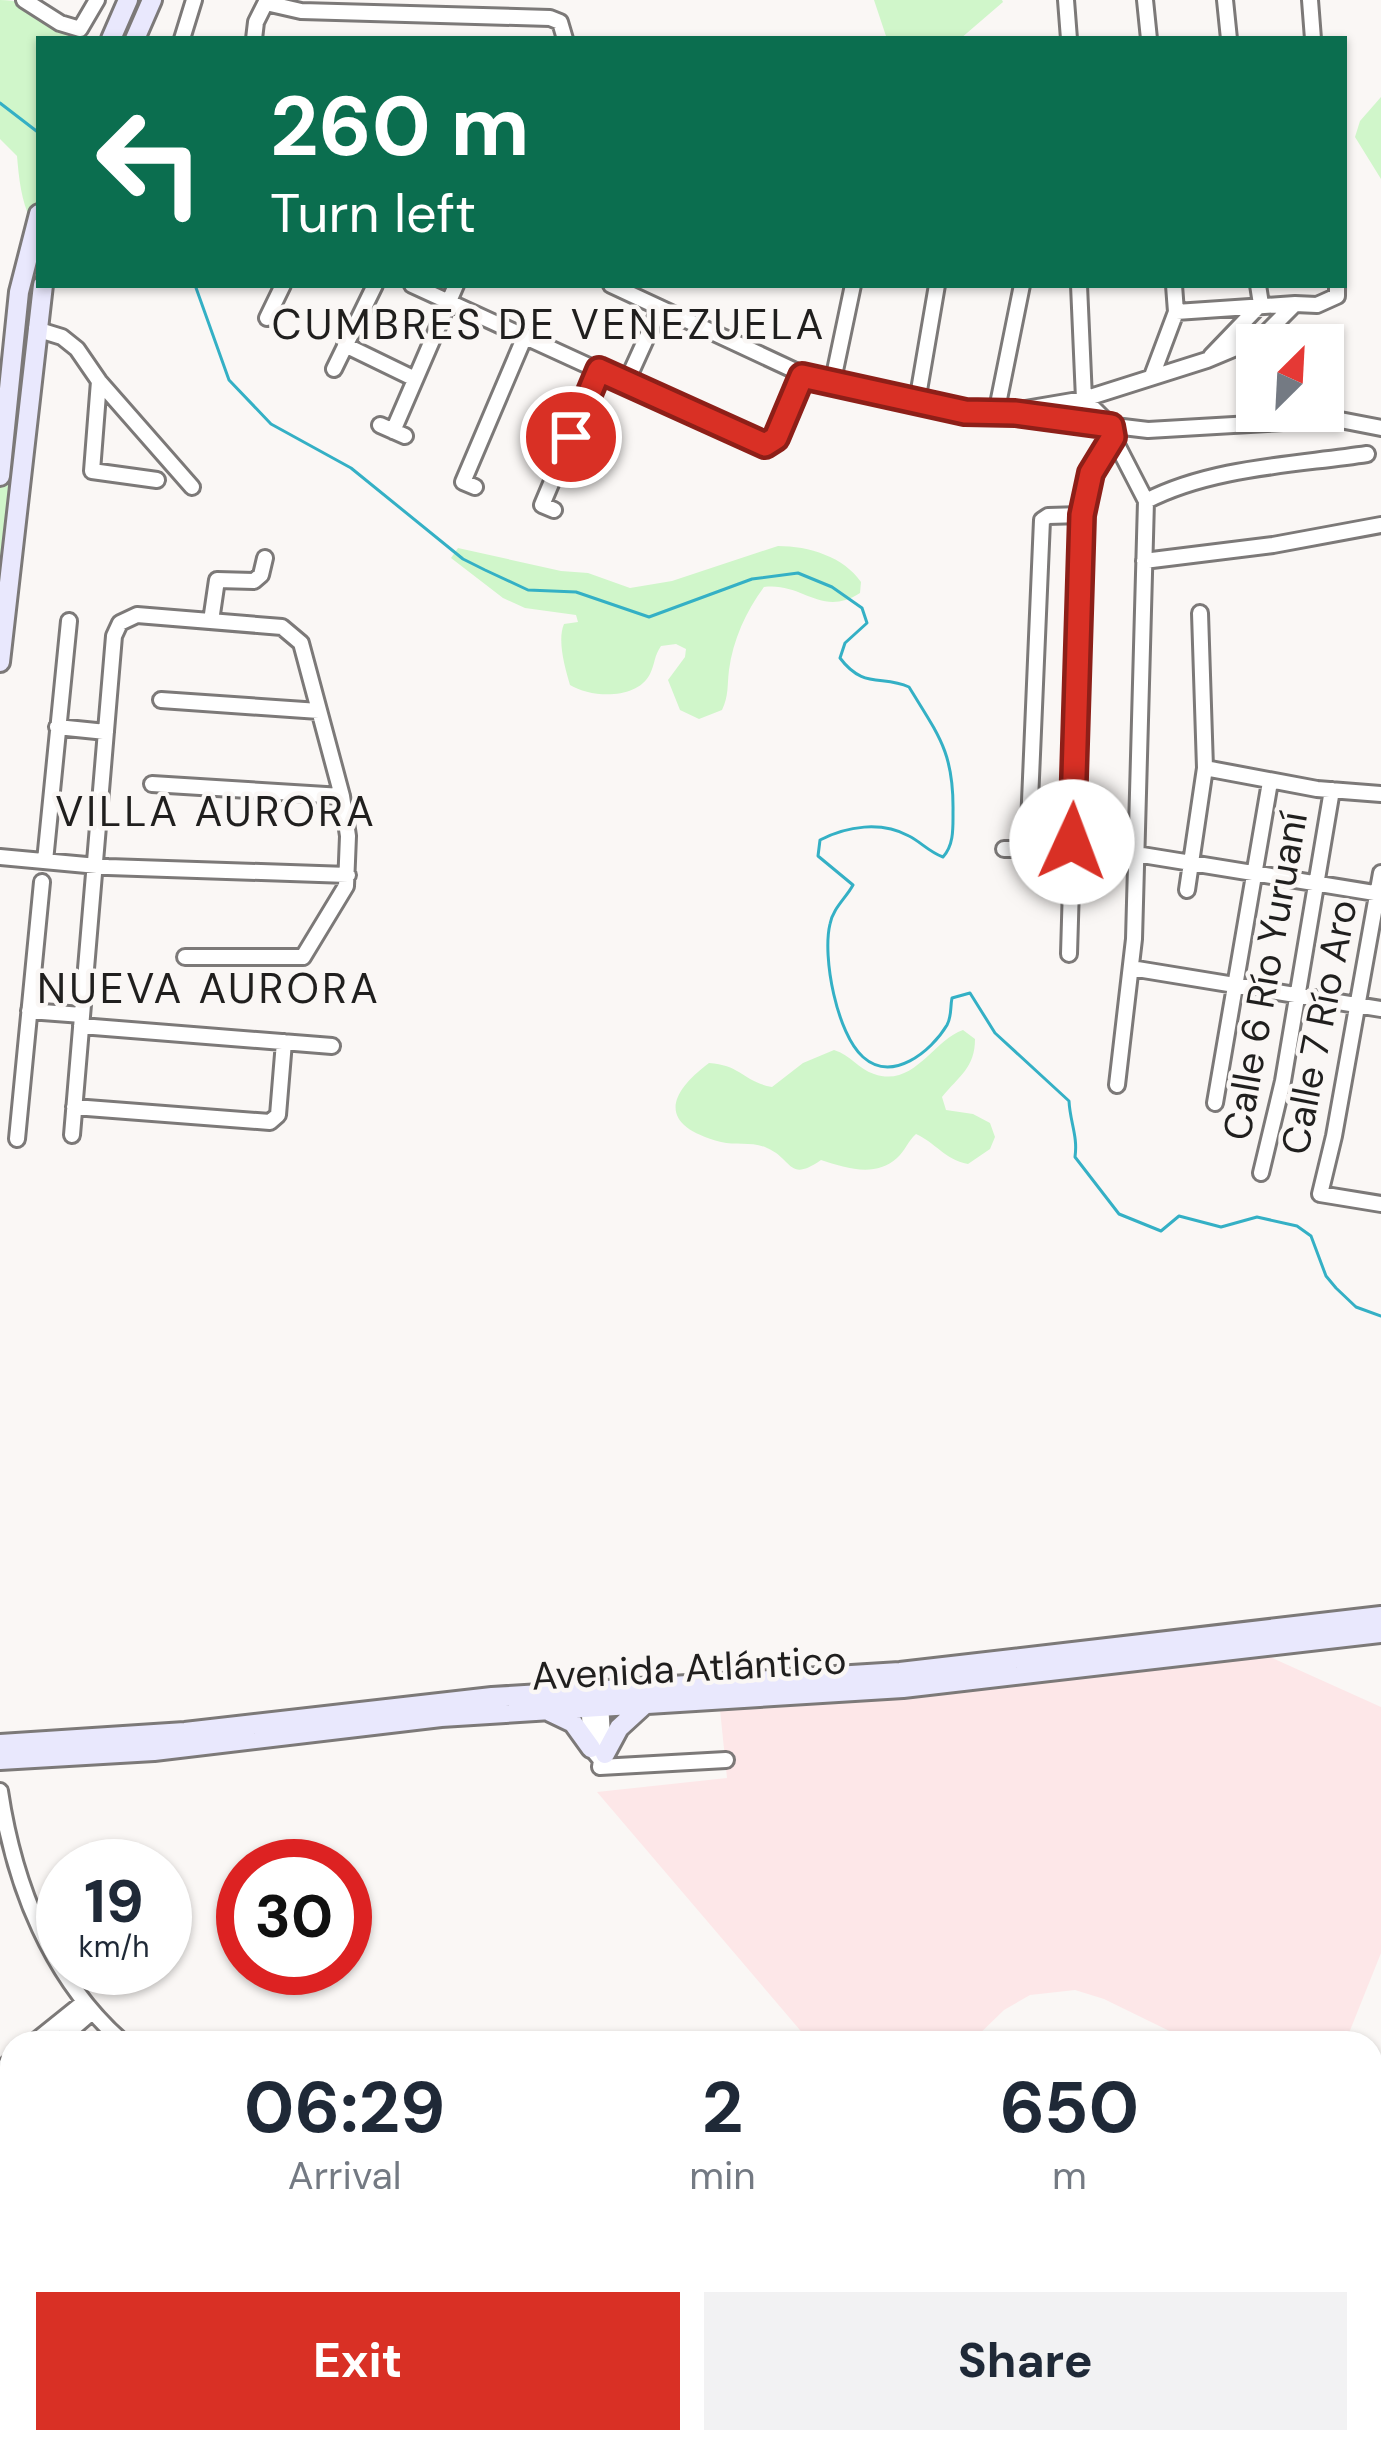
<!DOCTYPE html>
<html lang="en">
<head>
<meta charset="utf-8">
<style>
  :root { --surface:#fff; --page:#f2f2f3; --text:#1f2937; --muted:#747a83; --accent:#d93025 }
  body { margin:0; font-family:"DM Sans",sans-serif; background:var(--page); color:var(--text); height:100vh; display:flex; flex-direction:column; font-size:45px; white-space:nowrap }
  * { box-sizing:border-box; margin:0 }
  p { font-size:39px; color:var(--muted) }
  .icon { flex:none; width:66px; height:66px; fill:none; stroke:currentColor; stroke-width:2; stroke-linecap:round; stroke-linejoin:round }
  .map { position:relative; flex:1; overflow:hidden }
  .drawer { position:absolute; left:0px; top:2031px; width:1383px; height:423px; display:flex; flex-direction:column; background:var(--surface); border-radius:36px 36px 0 0; box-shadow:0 3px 9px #0004 }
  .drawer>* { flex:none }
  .banner { position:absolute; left:36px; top:36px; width:1311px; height:252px; border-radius:0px; box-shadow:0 3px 9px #0004; background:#0b6e4f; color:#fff; overflow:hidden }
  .needle { width:78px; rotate:24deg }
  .buttons { position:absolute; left:1236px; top:324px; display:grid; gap:24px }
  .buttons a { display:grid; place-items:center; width:108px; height:108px; border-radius:0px; background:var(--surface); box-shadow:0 3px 9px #0004; font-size:60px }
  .speed { position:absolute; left:36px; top:1839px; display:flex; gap:24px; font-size:60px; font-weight:700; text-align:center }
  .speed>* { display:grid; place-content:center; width:156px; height:156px; border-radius:50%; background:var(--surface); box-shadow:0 3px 9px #0004; line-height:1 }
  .speed small { font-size:30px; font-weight:400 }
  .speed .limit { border:18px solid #d22; background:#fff; color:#111 }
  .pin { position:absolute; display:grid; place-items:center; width:102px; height:102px; color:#fff; margin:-51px; border:6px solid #fff; border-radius:50%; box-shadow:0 3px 12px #0007 }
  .me { position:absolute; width:132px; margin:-66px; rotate:2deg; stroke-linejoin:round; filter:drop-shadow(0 0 9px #0008) }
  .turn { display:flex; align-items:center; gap:42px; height:252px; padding:0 36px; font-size:54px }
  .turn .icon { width:156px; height:156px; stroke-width:2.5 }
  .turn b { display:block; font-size:84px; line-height:102px }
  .eta { display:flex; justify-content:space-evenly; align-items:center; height:204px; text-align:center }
  .eta b { font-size:72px; font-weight:700; line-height:84px }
  .button { display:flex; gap:24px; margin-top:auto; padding:24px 36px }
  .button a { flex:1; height:138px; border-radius:0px; background:var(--accent); color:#fff; font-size:48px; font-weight:700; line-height:138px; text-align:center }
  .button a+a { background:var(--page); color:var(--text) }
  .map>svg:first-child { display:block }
  .education { fill:#fde7e8 }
  .green { fill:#d0f6ca }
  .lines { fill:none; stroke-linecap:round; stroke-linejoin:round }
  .stream { stroke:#34b0c5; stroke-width:3 }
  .minor-casing { stroke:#7c7978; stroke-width:20 }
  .secondary-casing { stroke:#7c7978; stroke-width:24 }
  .minor { stroke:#fff; stroke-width:14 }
  .secondary { stroke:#e9e8fd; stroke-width:18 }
  .route-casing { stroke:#8d1f18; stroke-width:30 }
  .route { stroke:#d93025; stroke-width:21 }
  .labels { text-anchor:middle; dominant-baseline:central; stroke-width:9; stroke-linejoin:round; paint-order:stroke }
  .street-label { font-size:39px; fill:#201f1e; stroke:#faf7f5 }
  .neighbourhood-label { font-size:42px; letter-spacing:3px; fill:#201f1e; stroke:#faf7f5 }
</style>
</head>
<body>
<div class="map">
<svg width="1381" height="2453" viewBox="0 0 1381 2453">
  <rect width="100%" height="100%" fill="#faf7f5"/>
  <path class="education" d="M 1252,1649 L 1381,1707 L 1381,1953 L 1345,2043 L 1194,2043 L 1104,1999 L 1075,1990 L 1030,1995 L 1004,2010 L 970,2043 L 811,2043 L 597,1792 L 727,1778 L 719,1700 Z"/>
  <path class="green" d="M 0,0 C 31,0 62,16 84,39 L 39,39 L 39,285 L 0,662 L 0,476 L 31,221 C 21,200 19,179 17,156 L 0,139 Z
    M 874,0 L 1002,0 L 1003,2 L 960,39 L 887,39 Z
    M 1381,97 L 1381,179 L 1355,137 L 1360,121 Z
    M 778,546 C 809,546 844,557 861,582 L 860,593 C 821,618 803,582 764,587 C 746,611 733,640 729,670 C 727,686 729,695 722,710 L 699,719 L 680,710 L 668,680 L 685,657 L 686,649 L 676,644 L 661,646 C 654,656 655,664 650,674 C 637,700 591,698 570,685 C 565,668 557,640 564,624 L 578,622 L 576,615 L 525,608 L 503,598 L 451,558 L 458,548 L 561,571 L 588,573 L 630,588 L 672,581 Z
    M 963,1030 L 975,1039 C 975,1068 959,1076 942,1097 L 946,1110 L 973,1114 L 990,1123 L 995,1137 L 990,1149 L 968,1164 C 944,1159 936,1143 916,1134 C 908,1141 905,1151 897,1158 C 875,1178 846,1168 821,1160 C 788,1183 793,1159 767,1148 C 752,1141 736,1146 721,1142 C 660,1126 665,1096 709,1063 C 741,1065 744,1082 772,1087 L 803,1063 L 834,1050 C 851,1055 858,1069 874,1074 C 914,1088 932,1041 963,1030 Z"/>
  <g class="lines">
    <path class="stream" d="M 0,103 L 39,133
      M 195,285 L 229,380 L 271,424 L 351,468 L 463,559 L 485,570 L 528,590 L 576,592 L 649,617 L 752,579 L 798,573 L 832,587 L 862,608 L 867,623 L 845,643 L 840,658 C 863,689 882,675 909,687 C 939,736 954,753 953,812 C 953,828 954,845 943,857 C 929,852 921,842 909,836 C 881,821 847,826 820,840 L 818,856 L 853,885 C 846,898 833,908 830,924 C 822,957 837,1034 863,1057 C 892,1083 931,1052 947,1025 C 952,1016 950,1007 952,998 L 970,993 L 995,1033 L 1069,1101 C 1070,1122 1078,1136 1075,1157 L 1119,1214 L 1161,1231 L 1179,1216 L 1221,1227 L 1257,1217 L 1297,1226 L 1311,1236 L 1326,1276 L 1336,1288 L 1356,1307 L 1381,1316"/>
    <g class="minor-casing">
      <path id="minor" d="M 24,0 L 60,23 L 80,29 L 97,0
        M 1066,0 L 1069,39
        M 1145,0 L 1149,39
        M 1225,0 L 1229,39
        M 1310,0 L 1313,39
        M 266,3 L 301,11 L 550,18 L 560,22 L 565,39
        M 182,39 L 194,0
        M 254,39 L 256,22 L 267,0
        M 412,285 L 759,444 L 771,444 L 775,438 L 802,376
        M 611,285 L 817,381 L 965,412 L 996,414 L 1084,399 L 1207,360 L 1262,337 L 1295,304 L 1317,305 L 1337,296 L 1337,285
        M 1079,285 L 1084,399
        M 1176,312 L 1295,304
        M 267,318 L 283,285
        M 36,329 L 62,337 L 77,349 L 99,381 L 192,487
        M 345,345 L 415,379
        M 1211,356 L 1261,304 L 1258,285
        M 334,369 L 375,285
        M 1152,376 L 1176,312 L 1174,285
        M 99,381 L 92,471 L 157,480
        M 626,383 L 660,308
        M 832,385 L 853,285
        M 917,402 L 937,285
        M 996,414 L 1022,285
        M 1023,415 L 1148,430 L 1335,419 L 1381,428
        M 380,425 L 405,436
        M 393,431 L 456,285
        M 1113,437 L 1146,501 C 1212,467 1294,465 1367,454
        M 475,487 L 463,482 L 525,336
        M 554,510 L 542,505 L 599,370
        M 1144,561 L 1273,545 L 1381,525
        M 211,621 L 217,580 L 254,581 L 261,575 L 265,558
        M 161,700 L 319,711
        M 57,727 L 106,732
        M 1205,768 L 1317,789 L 1381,794
        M 152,784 L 342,796
        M 1028,848 L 1042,520 L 1048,516 L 1082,515
        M 1004,849 L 1072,849
        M 1136,854 L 1381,894
        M 0,857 L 108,867 L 348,875
        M 45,861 L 69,621
        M 1381,873 L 1334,1136 L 1320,1194 L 1381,1204
        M 1187,890 L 1205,768 L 1200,613
        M 1069,954 L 1082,515 L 1091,473 L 1113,437 L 1111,426 L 1084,399
        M 1131,968 L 1381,1009
        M 29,1011 L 82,1015
        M 81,1026 L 332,1046
        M 1117,1085 L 1134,939 L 1146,501
        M 1215,1103 L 1270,782
        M 74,1107 L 270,1122 L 278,1115 L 284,1042
        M 72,1135 L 114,636 L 120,623 L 137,615 L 282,627 L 301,643 L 342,796 L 348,836 L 346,886 L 303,957 L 185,957
        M 17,1139 L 42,882
        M 1261,1173 L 1283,1081 L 1332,790
        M 588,1699 L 591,1748 L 601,1760 L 600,1767 L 726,1760
        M 601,1701 L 604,1756
        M 0,1791 C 14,1885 51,1980 124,2043
        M 33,2043 L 84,2002
        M 56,2043 L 92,2012
        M 0,2070 L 12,2060
        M 0,2093 L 12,2082
        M 0,2188 L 12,2177
        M 535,2442 L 547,2453
        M 789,2442 L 792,2453
        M 39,2453 L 58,2442"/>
    </g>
    <g class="secondary-casing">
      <path id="secondary" d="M 111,39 L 128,0
        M 135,39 L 152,0
        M 0,476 L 19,292 L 39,214
        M 0,662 L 43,285
        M 550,1712 L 573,1723 L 591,1748
        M 0,1744 L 185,1732 L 492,1697 L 900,1672 L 1381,1616
        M 605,1754 L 619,1728 L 643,1706
        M 0,1760 L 154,1751 L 441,1717 L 903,1688 L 1381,1633"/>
    </g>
    <use href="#minor" class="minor"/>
    <use href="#secondary" class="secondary"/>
  </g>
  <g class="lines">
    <g class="route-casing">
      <path id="route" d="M 571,437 L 599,370 L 765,445 L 776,438 L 802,376 L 965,412 L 1015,413 L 1111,426 L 1113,437 L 1091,473 L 1082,515 L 1072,842"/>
    </g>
    <use href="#route" class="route"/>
  </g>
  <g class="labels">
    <g class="street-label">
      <text transform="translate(1265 976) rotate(-80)">Calle 6 Río Yuruaní</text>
      <text transform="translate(1319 1027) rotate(-79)">Calle 7 Río Aro</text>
      <text transform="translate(689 1668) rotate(-3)">Avenida Atlántico</text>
    </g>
    <g class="neighbourhood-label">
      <text x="549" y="324">CUMBRES DE VENEZUELA</text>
      <text x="216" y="811">VILLA AURORA</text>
      <text x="209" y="988">NUEVA AURORA</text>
    </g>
  </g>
</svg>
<div class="buttons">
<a><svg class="needle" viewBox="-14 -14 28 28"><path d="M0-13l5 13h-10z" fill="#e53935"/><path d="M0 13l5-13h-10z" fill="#747a83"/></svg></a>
</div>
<div class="speed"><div>19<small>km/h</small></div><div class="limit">30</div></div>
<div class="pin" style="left:571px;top:437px;background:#d93025"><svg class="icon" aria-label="arrive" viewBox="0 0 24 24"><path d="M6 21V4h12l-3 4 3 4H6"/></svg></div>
<svg class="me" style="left:1072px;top:842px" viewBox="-20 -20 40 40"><circle r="19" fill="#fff"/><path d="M0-13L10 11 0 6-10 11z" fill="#d93025"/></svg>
<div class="banner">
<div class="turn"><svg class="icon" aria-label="left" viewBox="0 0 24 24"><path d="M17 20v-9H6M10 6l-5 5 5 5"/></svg><div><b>260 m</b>Turn left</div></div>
</div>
<section class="drawer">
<div class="eta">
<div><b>06:29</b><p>Arrival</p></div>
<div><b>2</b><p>min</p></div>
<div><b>650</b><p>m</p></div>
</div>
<div class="button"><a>Exit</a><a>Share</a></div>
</section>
</div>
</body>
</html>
